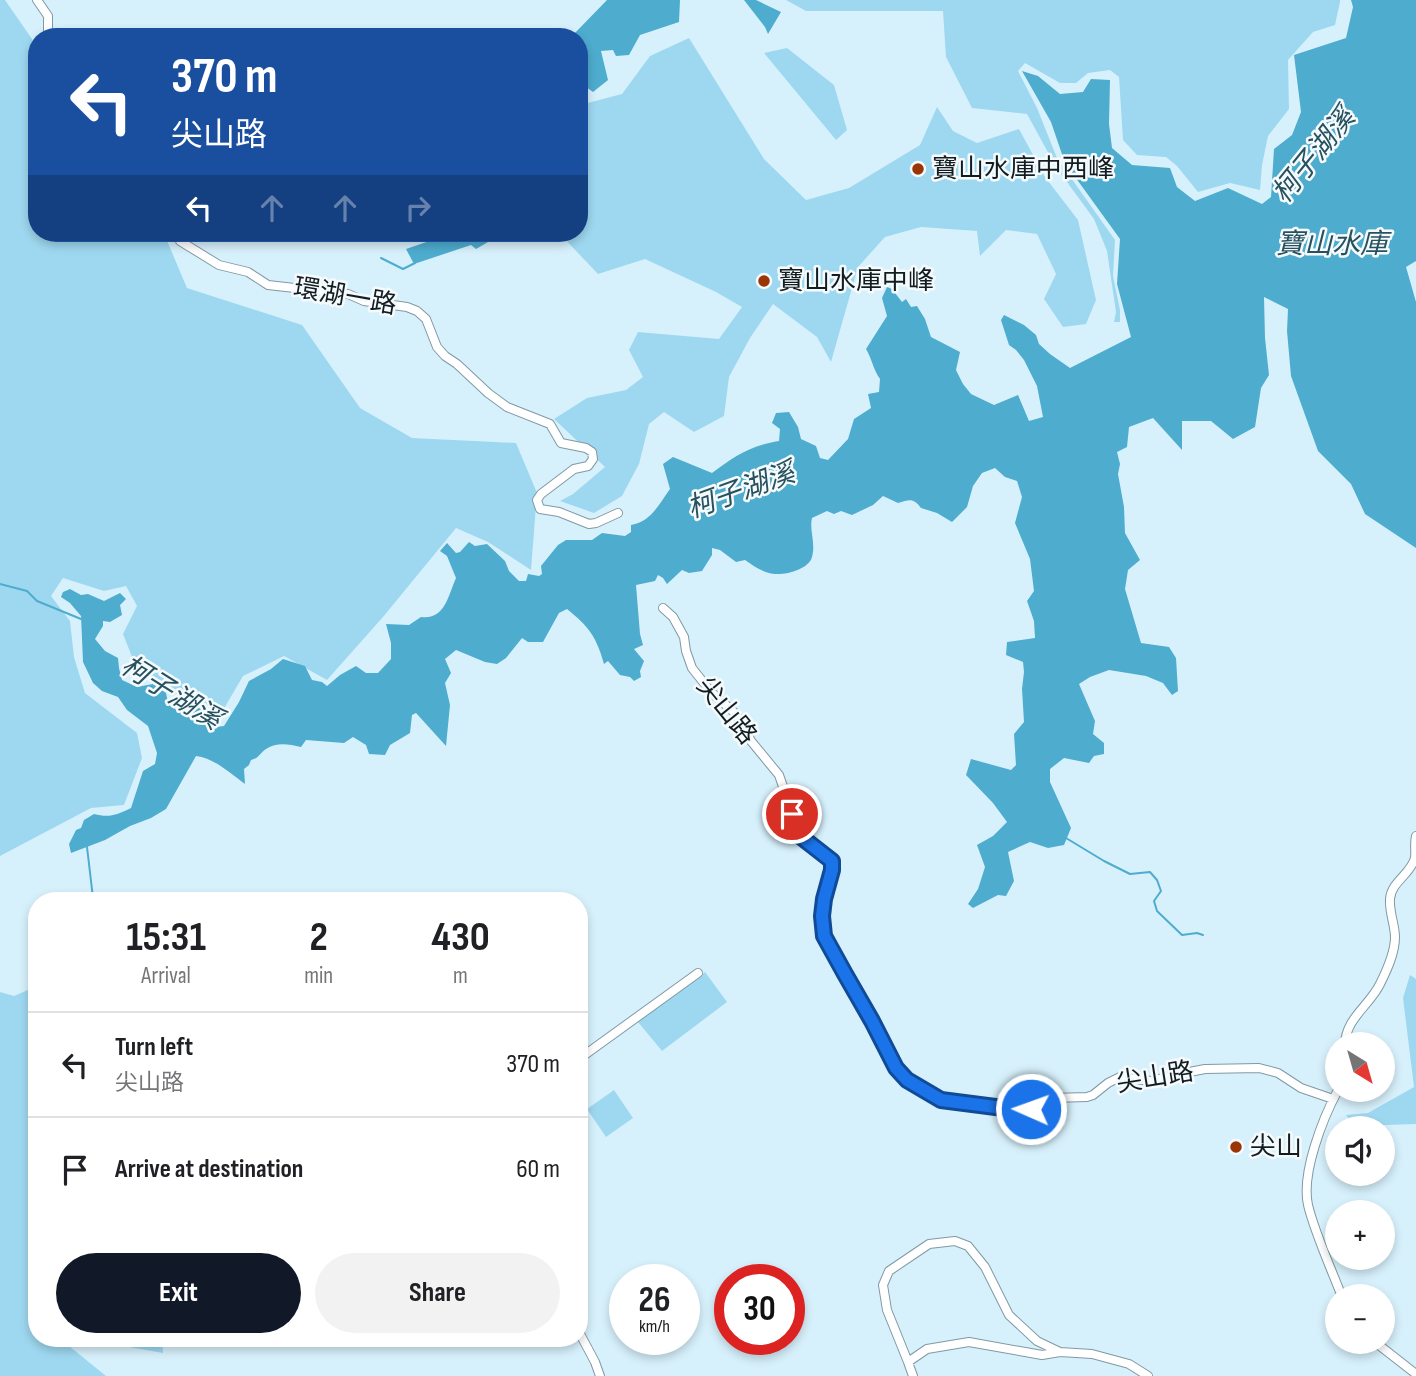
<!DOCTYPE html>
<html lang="en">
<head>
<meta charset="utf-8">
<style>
  :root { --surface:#fff; --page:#f2f2f2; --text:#202124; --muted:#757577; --line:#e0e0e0; --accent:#111827 }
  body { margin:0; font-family:"Sofia Sans Condensed","Noto Sans TC",sans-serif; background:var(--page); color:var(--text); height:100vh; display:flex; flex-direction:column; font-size:26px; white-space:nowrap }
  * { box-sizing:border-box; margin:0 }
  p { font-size:23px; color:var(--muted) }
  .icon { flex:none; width:38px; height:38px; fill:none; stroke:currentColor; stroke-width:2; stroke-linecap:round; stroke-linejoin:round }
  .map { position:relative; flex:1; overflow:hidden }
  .side { position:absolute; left:28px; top:892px; width:560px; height:455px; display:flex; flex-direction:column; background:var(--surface); border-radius:28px; box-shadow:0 4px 10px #0003 }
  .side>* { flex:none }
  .banner { position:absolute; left:28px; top:28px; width:560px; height:214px; border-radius:28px; box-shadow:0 4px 10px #0003; background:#1a4fa0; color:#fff; overflow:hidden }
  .needle { width:46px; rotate:143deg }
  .controls { position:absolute; left:1325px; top:1032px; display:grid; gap:14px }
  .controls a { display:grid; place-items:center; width:70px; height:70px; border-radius:50%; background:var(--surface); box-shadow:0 4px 10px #0003; font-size:35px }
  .speed { position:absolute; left:609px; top:1264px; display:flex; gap:14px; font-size:35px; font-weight:700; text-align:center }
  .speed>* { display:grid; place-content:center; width:91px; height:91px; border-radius:50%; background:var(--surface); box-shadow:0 4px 10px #0003; line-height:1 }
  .speed small { font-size:18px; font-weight:400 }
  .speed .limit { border:10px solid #d22; background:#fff; color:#111 }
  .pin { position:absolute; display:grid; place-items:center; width:60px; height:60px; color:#fff; margin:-30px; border:4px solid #fff; border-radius:50%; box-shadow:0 2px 7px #0007 }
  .me { position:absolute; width:77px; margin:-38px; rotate:272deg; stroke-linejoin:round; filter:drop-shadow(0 0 5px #0008) }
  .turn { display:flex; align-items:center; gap:24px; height:147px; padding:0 28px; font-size:32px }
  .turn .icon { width:91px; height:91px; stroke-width:2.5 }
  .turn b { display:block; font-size:49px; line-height:60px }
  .lanes { display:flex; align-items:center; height:66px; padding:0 28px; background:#0003; justify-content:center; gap:35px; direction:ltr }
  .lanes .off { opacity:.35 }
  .eta { display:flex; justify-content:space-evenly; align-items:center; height:119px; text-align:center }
  .eta b { font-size:42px; font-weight:700; line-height:49px }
  .button { display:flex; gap:14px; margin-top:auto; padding:14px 28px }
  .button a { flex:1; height:80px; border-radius:42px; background:var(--accent); color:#fff; font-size:28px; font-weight:700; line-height:80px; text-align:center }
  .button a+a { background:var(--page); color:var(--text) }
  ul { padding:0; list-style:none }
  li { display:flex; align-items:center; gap:21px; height:105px; padding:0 28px; border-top:2px solid var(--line) }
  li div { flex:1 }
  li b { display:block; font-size:26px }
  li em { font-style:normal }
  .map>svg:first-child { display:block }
  .green { fill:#9ed8f0 }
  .water { fill:#4eacce }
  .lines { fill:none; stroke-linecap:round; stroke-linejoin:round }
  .stream { stroke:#4eacce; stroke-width:2 }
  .minor-casing { stroke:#8099a3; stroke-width:10 }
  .minor { stroke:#fff; stroke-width:8 }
  .route-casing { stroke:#114b97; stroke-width:18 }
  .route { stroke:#1a73e8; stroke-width:12 }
  .poi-dot { fill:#9a3505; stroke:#f5fafc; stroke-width:2.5 }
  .labels { text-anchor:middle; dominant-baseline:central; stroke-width:5; stroke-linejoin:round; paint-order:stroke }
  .poi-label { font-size:26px; fill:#131d21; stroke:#f5fafc; text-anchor:start }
  .street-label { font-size:26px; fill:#131d21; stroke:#f5fafc }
  .water-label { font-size:28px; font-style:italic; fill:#285160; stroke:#f5fafc }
</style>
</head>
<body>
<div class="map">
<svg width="1416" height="1376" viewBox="0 0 1416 1376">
  <rect width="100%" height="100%" fill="#d7f1fc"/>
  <path class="green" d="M 0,0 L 5,0 L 32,39 L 37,61 L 37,233 L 154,233 L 165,236 L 187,288 L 302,325 L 360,408 L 412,438 L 516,443 L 537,493 L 531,570 L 488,542 L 456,528 L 383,617 L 327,680 L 284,656 L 243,676 L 222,712 L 186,700 L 136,667 L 123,634 L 137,606 L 126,586 L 104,591 L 63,578 L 51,596 L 70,621 L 74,657 L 85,693 L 137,733 L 142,758 L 124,805 L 91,808 L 0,856 Z
    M 786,0 L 1340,0 L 1340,2 L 1335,25 L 1313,32 L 1288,60 L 1289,109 L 1268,136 L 1262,165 L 1260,190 L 1230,183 L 1198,192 L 1177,166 L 1166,157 L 1137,155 L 1123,140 L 1119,77 L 1110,70 L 1088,73 L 1076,83 L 1060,83 L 1025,63 L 1018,71 L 1037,108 L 1057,158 L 1115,240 L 1113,276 L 1120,310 L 1120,322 L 1114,322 L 1116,312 L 1107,251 L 1094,219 L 1056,167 L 1027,114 L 972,108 L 946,57 L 943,11 L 806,11 Z
    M 689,38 L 764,159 L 806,200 L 849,188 L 920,145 L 937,107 L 953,131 L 977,143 L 1019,129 L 1045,177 L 1078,220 L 1096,300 L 1086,324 L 1063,327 L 1044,299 L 1056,274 L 1037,234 L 1006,230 L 980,256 L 977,231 L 921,227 L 885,237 L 858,267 L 831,362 L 817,337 L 773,304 L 750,338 L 729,377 L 724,416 L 694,432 L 664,412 L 649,424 L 639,464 L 622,496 L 594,513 L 560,501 L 573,494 L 605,467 L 554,419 L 587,398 L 626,390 L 643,377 L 629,350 L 638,332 L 719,339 L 742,307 L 716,292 L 645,259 L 598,274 L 559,233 L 579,233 L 580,105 L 622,94 L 650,56 Z
    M 787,48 L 834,85 L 847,130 L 836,140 L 764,53 Z
    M 705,972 L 727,1002 L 662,1051 L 638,1022 Z
    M 1410,975 L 1416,979 L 1416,1124 L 1355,1126 L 1346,1115 L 1368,1113 L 1414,1087 L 1403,998 Z
    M 37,986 L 37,1339 L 162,1339 L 163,1353 L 90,1340 L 69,1346 L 106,1376 L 0,1376 L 0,992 L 14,996 Z
    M 614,1090 L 633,1118 L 606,1137 L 587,1109 Z"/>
  <path class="water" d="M 607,0 L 680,0 L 679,22 L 640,35 L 629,55 L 616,56 L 613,50 L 601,51 L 608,80 L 593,92 L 582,84 L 579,84 L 579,37 L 533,37 L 546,30 L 573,35 Z
    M 744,0 L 756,0 L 781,12 L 768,34 L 765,27 Z
    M 1351,0 L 1416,0 L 1416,261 L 1406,267 L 1416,302 L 1416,548 L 1365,514 L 1351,484 L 1318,451 L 1291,376 L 1287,331 L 1288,309 L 1264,297 L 1265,338 L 1269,375 L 1261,388 L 1255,427 L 1233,439 L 1211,421 L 1182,421 L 1182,450 L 1153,418 L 1129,427 L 1127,447 L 1117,452 L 1120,464 L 1118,474 L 1124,507 L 1125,533 L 1140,560 L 1128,570 L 1125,589 L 1141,643 L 1169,647 L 1176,658 L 1178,691 L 1172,695 L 1163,683 L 1146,676 L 1109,670 L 1090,677 L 1079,684 L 1095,721 L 1093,734 L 1104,743 L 1104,754 L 1094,756 L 1089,763 L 1064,758 L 1050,769 L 1050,782 L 1071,828 L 1064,845 L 1048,848 L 1030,842 L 1008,852 L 1014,881 L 1006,896 L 998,895 L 973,908 L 968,904 L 978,889 L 985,867 L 977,845 L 993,836 L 1007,822 L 993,803 L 966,775 L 971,759 L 1011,770 L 1016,765 L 1014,734 L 1024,722 L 1022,689 L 1024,672 L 1023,662 L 1006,655 L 1007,642 L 1035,638 L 1034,621 L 1027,601 L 1034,591 L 1030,559 L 1015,523 L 1022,497 L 1017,481 L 1005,477 L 995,468 L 982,473 L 973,486 L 967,507 L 952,522 L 937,513 L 921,508 C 913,497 909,500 898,503 L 883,496 L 873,505 L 852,515 L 841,511 L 834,514 L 827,511 L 812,518 C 809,530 816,543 812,557 C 809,570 781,577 769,573 C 761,571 752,565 745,560 L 736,562 L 720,550 L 712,548 L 712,555 L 702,571 L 689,573 L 682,570 L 667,584 L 663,578 L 658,575 L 655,581 L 636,585 L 640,634 L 643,645 L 634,649 L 644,661 L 640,671 L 641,677 L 634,681 L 630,677 L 620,675 L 608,661 L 604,664 C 596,636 589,627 567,609 L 559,613 L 543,642 L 528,642 L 522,638 L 506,658 L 497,664 L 485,662 L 456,650 L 445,659 L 451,673 L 445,683 L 450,705 L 446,746 L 416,713 L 412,715 L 410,733 L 390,745 L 385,755 L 369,754 L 366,745 L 353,737 L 344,743 L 306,740 L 301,747 C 288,744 277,742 266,749 C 259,754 259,758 251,760 L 249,765 L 244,769 L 245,784 C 230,773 214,758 196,756 L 166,809 L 151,818 L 130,826 L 105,840 L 71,853 L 69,844 L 76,830 L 81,828 L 84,820 L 94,814 C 109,818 117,815 131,808 L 143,771 L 155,764 L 157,753 L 148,726 L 127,710 L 118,697 L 102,691 L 93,683 L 83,662 L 81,616 L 70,603 L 61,597 L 63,592 L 70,589 L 81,595 L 88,594 L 104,601 L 120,593 L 126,599 L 120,605 L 122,615 L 110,622 L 103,621 L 103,626 L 95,639 L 105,651 L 118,658 L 119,668 L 122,680 L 137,687 L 153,684 L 166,693 L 168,703 L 181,713 L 193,710 L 198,707 L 211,718 L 216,727 L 224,726 L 239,702 L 249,681 L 271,669 L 283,659 L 305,666 L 312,680 L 322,682 L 327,686 L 340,675 L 356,666 L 366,673 L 378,673 L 391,659 L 391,643 L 386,624 L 409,625 L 421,617 C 445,620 448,596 456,578 L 447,556 L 440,551 L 447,543 L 456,553 L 460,552 L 469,542 L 475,546 L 487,544 L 505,561 L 509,571 L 519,581 L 526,581 L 528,574 L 539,576 L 542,574 L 541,566 L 558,545 L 566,540 L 592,540 L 602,533 L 625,536 L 631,532 L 631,525 C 651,522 659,504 670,489 L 663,464 L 673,457 L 712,473 C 735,456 749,446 779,441 L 780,429 L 772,423 L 776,413 L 789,412 L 798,427 L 801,439 L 816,446 L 820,458 L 828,460 L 848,439 L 854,419 L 871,408 L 868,394 L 879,392 L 880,379 C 873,369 872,359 866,349 L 887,316 L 882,298 L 887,287 L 892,289 L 902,302 L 906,299 L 911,307 L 917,306 L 925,319 L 931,337 L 960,352 L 956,370 L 963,384 L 971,394 L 994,405 L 1018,395 L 1029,421 L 1043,417 L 1037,386 L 1024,360 L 1016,350 L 1009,345 L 1001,320 L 1004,315 L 1024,325 L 1036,335 L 1039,344 L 1050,354 L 1070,368 L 1131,337 L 1117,284 L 1120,239 L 1065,163 L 1051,122 L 1022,71 L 1038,76 L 1060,94 L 1083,92 L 1091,79 L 1110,80 L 1109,124 L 1112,148 L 1132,165 L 1170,168 L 1177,187 L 1195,201 L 1228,188 L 1262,204 L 1271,197 L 1274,149 L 1292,135 L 1301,112 L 1294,55 L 1346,38 L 1353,7 Z
    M 453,233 L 497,233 L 495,238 L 476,249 L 471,245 L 414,264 L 406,249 Z"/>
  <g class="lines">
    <path class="stream" d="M 381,258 L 403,269 L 415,263
      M 0,584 L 27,591 L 37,601 L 81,619
      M 1066,838 L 1104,861 L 1130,874 L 1150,872 L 1157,880 L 1161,891 L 1154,901 L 1157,911 L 1182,935 L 1197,933 L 1203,935
      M 87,847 L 93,898"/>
    <g class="minor-casing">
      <path id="minor" d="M 37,0 L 48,16 L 48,37
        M 178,233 L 180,241 L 219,265 L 248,272 L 268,285 L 348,294 L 364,301 L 407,307 L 417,311 L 426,319 L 437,347 L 445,356 L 457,364 L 488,393 L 507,407 L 550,424 L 561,443 L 586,448 L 592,452 L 593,459 L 588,466 L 574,469 L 541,494 L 537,500 L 540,509 L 559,512 L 589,524 L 596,523 L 618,513
        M 663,608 L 673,617 L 684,637 L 686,651 L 692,668 L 711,692 L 736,714 L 751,741 L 779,775 L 800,836 L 832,861 L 832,870 L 824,899 L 822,916 L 824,936 L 872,1021 L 896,1068 L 907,1080 L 941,1100 L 1019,1110 L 1031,1109 L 1052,1098 L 1087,1097 L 1093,1095 L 1108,1083 L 1120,1077 L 1151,1081 L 1179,1074 L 1205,1069 L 1259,1068 L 1278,1073 L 1301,1088 L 1333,1099
        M 1345,1045 C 1345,1019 1370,1005 1380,984 C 1387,970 1395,953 1395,937 C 1395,925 1389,912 1390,899 C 1391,882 1411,874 1415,858 C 1416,851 1414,843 1416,836
        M 579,1059 L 698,973
        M 1338,1090 C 1323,1118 1301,1173 1308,1205 C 1315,1234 1331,1268 1342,1297
        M 579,1332 L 595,1362 L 600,1376
        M 1375,1342 L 1416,1374
        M 1060,1352 L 1037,1341 L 1009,1315 L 985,1267 L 968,1246 L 955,1241 L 929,1244 L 889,1271 L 883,1285 L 887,1310 L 908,1362 L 927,1349 L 969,1342 L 1042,1355 L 1060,1352 L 1092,1354 L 1129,1364 L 1148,1376
        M 908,1362 L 913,1376"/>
    </g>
    <use href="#minor" class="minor"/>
  </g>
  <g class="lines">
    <g class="route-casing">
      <path id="route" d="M 792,814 L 800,836 L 832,861 L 832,870 L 824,899 L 822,916 L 824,936 L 845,974 L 872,1021 L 896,1068 L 907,1080 L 941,1100 L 1019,1110 L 1031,1109"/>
    </g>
    <use href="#route" class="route"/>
  </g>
  <g class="poi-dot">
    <circle cx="918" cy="169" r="7"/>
    <circle cx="764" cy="281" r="7"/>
    <circle cx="1236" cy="1147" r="7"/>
  </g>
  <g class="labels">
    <g class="poi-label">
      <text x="932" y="169">寶山水庫中西峰</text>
      <text x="778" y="281">寶山水庫中峰</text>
      <text x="1250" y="1147">尖山</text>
    </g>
    <g class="street-label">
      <text transform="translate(345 297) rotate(10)">環湖一路</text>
      <text transform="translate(726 711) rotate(51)">尖山路</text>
      <text transform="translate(1155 1078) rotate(-9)">尖山路</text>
    </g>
    <g class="water-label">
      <text transform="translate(1314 156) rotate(-51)">柯子湖溪</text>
      <text x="1332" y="244">寶山水庫</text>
      <text transform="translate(741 491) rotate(-20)">柯子湖溪</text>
      <text transform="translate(171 693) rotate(32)">柯子湖溪</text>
    </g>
  </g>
</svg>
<div class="controls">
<a><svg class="needle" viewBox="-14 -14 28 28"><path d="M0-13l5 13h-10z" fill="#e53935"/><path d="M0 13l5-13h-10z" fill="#757577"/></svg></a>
<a><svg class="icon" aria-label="sound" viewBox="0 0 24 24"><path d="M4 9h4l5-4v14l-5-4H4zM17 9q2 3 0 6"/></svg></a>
<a>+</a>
<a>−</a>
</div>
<div class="speed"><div>26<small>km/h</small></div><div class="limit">30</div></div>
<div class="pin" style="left:792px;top:814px;background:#d93025"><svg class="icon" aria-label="arrive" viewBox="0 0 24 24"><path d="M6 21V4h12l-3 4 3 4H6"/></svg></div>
<svg class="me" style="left:1031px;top:1109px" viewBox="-20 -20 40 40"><circle r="17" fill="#1a73e8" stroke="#fff" stroke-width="3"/><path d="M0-11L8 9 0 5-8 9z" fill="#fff"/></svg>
<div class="banner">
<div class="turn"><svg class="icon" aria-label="left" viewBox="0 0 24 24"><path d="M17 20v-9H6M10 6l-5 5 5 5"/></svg><div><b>370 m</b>尖山路</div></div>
<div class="lanes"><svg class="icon" aria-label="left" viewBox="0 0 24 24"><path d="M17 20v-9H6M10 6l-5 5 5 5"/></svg><svg class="icon off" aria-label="ahead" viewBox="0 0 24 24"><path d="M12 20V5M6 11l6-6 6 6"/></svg><svg class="icon off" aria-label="ahead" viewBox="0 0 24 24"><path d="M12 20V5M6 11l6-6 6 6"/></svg><svg class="icon off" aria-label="right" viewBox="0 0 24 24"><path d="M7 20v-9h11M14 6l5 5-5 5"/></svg></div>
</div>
<section class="side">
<div class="eta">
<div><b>15:31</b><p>Arrival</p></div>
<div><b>2</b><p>min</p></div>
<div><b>430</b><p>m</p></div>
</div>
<ul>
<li><svg class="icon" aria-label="left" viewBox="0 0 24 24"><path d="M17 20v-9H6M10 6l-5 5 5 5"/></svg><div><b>Turn left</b><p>尖山路</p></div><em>370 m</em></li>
<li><svg class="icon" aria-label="arrive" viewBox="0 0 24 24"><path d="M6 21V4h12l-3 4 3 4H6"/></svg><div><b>Arrive at destination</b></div><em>60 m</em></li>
</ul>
<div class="button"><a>Exit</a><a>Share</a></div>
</section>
</div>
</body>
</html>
